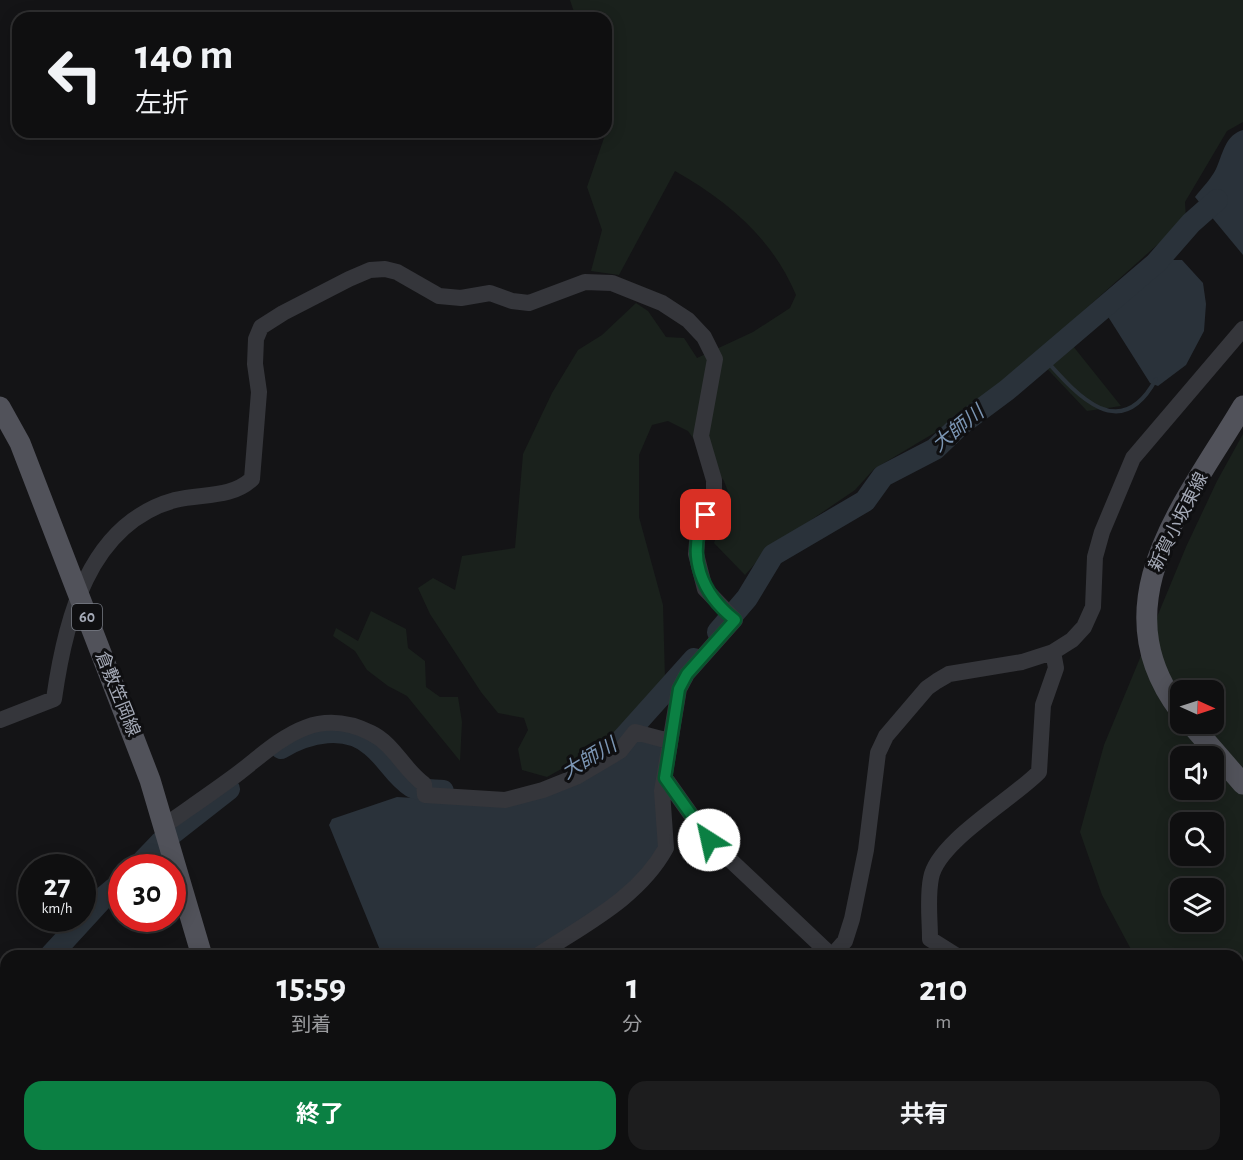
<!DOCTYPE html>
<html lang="ja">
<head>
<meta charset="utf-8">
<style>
  :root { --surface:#0f0f10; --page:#1d1d1e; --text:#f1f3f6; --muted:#9b9c9f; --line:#2f2f30; --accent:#0b8043 }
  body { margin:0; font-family:"Alegreya Sans","Noto Sans JP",sans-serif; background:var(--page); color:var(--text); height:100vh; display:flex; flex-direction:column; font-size:22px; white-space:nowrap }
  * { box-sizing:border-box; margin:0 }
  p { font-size:20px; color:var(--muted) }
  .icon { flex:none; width:33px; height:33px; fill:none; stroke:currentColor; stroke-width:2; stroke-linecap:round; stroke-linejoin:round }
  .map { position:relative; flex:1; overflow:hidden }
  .side { position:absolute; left:0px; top:950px; width:1244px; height:212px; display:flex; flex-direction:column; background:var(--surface); border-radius:18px 18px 0 0; box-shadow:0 3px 15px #0003,0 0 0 2px var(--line) }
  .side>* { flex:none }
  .top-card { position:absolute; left:12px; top:12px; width:600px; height:126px; border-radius:18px; box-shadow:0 3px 15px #0003,0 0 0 2px var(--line); background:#0f0f10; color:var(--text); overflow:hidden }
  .needle { width:39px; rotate:93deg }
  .buttons { position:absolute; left:1170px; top:680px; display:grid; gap:12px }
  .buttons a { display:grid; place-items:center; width:54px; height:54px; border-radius:12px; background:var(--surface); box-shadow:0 3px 15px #0003,0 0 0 2px var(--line); font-size:30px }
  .speed { position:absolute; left:18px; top:854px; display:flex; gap:12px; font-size:30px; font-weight:700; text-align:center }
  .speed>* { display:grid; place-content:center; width:78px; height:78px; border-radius:50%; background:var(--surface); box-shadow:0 3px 15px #0003,0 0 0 2px var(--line); line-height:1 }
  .speed small { font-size:15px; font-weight:400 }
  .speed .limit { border:9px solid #d22; background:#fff; color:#111 }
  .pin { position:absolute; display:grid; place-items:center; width:51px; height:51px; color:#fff; margin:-26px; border-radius:12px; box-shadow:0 3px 9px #0006 }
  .me { position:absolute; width:66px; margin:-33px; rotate:325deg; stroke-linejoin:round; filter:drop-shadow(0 0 4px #0008) }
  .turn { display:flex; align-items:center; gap:21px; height:126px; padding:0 24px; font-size:27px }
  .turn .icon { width:78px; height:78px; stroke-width:2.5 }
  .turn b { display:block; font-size:42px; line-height:51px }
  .eta { display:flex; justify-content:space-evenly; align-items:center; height:102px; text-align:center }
  .eta b { font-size:36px; font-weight:700; line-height:42px }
  .action { display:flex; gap:12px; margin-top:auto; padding:12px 24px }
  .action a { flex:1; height:69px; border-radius:18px; background:var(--accent); color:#fff; font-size:24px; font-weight:700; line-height:69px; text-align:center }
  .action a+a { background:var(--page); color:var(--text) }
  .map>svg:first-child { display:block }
  .green { fill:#1a211c; fill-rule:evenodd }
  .water { fill:#2a323a }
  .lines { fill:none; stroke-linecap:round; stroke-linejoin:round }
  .stream { stroke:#2a323a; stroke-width:4 }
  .river { stroke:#2a323a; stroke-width:22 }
  .minor { stroke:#35363b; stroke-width:16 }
  .major { stroke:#51525a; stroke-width:21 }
  .route-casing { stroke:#07532c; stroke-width:15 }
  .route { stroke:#0b8043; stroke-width:10 }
  .labels { text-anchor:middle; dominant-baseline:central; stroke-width:6; stroke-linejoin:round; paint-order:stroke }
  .shield { fill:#0f0f11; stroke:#787c85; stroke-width:1.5 }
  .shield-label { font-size:16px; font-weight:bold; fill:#a5aab7 }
  .street-label { font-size:18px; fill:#a5aab7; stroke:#0f0f11 }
  .water-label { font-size:20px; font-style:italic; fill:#7b95b3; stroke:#0f0f11 }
</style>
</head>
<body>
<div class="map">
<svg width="1243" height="1160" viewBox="0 0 1243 1160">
  <rect width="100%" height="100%" fill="#141416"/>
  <path class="green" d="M 570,0 L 1243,0 L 1243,122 L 1227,131 L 1185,202 L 1186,219 L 1061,331 L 1121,406 L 1087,411 L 1036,357 L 956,420 L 874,469 L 855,490 L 767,550 L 745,575 L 714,543 L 730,497 L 724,481 L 688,431 L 668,421 L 652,425 L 639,455 L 639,517 L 663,605 L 665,679 L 613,740 L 547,777 L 522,770 L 518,749 L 528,730 L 524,718 L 498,713 L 481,692 L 430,614 L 418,588 L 433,578 L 455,590 L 462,556 L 515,548 L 523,454 L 552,393 L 578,350 L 602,335 L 636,303 L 648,311 L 666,337 L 684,338 L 697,358 L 753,332 L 790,308 L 796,295 C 772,238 728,201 675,171 L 619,275 L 591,271 L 602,230 L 587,187 L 613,112 L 606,94 L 606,18 L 576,18 Z
    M 1243,434 L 1243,1160 L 1211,1160 L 1210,1155 L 1238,1155 L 1238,956 L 1134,955 L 1102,895 L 1080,832 L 1104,745 L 1186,547 L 1217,481 ZM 1180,690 L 1214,690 L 1214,723 L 1180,723 ZM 1180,756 L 1214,756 L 1214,789 L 1180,789 ZM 1180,822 L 1214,822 L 1214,855 L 1180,855 ZM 1180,888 L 1214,888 L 1214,921 L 1180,921 Z
    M 371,611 L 406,629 L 408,648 L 425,661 L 426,687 L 440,697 L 458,697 L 462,722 L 460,761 L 407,696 L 388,686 L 367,670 L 355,651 L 333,636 L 336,628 L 358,641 Z"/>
  <path class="water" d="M 1243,130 L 1243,255 L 1195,197 C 1202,188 1211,179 1216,169 C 1223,154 1225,135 1243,130 Z
    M 1171,260 L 1182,260 L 1203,283 L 1206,304 L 1204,331 L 1186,365 L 1158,386 L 1150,383 L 1107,315 L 1108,312 Z
    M 638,738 L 665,743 L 662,847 L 618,899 L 528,955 L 382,955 L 329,825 L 332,819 L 397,797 L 503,803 Z"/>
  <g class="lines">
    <path class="stream" d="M 1044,358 C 1076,394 1120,446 1156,379"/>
    <path class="river" d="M 718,632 L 747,598 L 773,555 L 865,501 L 883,476 L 935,449 L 960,425 L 1007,390 L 1156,263 L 1191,223 L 1217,200
      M 616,746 L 694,659
      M 281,748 C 308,732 346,723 372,746 C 386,757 396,777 411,786 C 419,791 434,790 443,791
      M 137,867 L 160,843 L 229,789
      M 50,956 L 105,896 L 122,882
      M 0,974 L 6,973"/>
    <path class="minor" d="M 0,720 L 54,699 C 65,621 88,524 175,500 C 202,493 230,499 252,479 L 259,392 L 255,364 L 256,339 L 261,327 L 283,313 L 349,279 L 370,270 L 385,269 L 397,272 L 439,296 L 461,298 L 490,293 L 512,301 L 529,303 L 585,282 L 612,283 L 662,303 L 688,320 L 704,337 L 715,359 L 701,436 L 714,480 L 714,501 L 698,530 L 696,554 L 705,589 L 735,620 L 687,674 L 679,689 L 662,791 L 666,848 C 638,899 583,925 537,956
      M 665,778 L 709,840 L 832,956 L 845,941 L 852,919 L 866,850 L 878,753 L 886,736 L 927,688 L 937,681 L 949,674 L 1022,662 L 1053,652 L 1072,640 L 1084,627 L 1093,607 L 1095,557 L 1102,532 L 1133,458 L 1243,329
      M 164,826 C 188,809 213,792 236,775 C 279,742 313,704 371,733 C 394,744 404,770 424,784 L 425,795 L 505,800 L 543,790 L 578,776 L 620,751 L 635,732 L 669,741
      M 957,956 L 930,939 C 930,919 927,898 931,878 C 937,842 1013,799 1039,772 L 1043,705 L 1056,668 L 1053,652
      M 0,1056 L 6,1056
      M 386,1155 L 388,1160
      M 704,1155 L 706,1160
      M 627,1160 L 634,1155
      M 955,1160 L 956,1155"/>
    <path class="major" d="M 0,407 L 20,443 L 150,780 L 202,956
      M 1180,711 C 1098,603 1186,502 1243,406
      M 1190,723 L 1243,784
      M 265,1155 L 266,1160"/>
  </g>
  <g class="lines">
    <g class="route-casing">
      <path id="route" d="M 706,515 C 685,555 702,594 735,620 L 687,674 L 679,689 L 665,778 L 709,840"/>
    </g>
    <use href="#route" class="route"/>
  </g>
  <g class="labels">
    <rect class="shield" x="72" y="604" width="30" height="26" rx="4.5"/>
    <g class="shield-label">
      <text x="87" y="617">60</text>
    </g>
    <g class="street-label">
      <text transform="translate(1179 522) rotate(-63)">新賀小坂東線</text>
      <text transform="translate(117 694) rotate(68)">倉敷笠岡線</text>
    </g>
    <g class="water-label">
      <text transform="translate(958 429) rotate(-39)">大師川</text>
      <text transform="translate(589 759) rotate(-31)">大師川</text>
    </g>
  </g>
</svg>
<div class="buttons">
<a><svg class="needle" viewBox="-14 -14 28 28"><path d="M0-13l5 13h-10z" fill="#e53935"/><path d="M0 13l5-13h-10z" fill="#9b9c9f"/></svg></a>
<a><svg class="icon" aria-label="sound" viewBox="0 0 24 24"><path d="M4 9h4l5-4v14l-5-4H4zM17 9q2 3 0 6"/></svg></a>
<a><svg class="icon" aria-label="search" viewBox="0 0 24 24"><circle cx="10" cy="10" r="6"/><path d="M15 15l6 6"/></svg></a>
<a><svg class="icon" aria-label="layers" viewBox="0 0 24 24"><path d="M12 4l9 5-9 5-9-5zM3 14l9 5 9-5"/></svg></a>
</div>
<div class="speed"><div>27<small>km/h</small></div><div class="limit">30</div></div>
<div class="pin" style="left:706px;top:515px;background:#d93025"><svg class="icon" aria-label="arrive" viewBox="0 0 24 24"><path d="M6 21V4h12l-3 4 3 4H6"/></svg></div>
<svg class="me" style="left:709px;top:840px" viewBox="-20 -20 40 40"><circle r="19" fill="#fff"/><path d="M0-13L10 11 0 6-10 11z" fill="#0b8043"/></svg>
<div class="top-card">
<div class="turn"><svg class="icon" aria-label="left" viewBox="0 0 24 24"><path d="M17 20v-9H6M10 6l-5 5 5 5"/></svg><div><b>140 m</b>左折</div></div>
</div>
<section class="side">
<div class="eta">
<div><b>15:59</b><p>到着</p></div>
<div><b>1</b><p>分</p></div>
<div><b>210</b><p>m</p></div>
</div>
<div class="action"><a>終了</a><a>共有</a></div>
</section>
</div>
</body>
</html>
